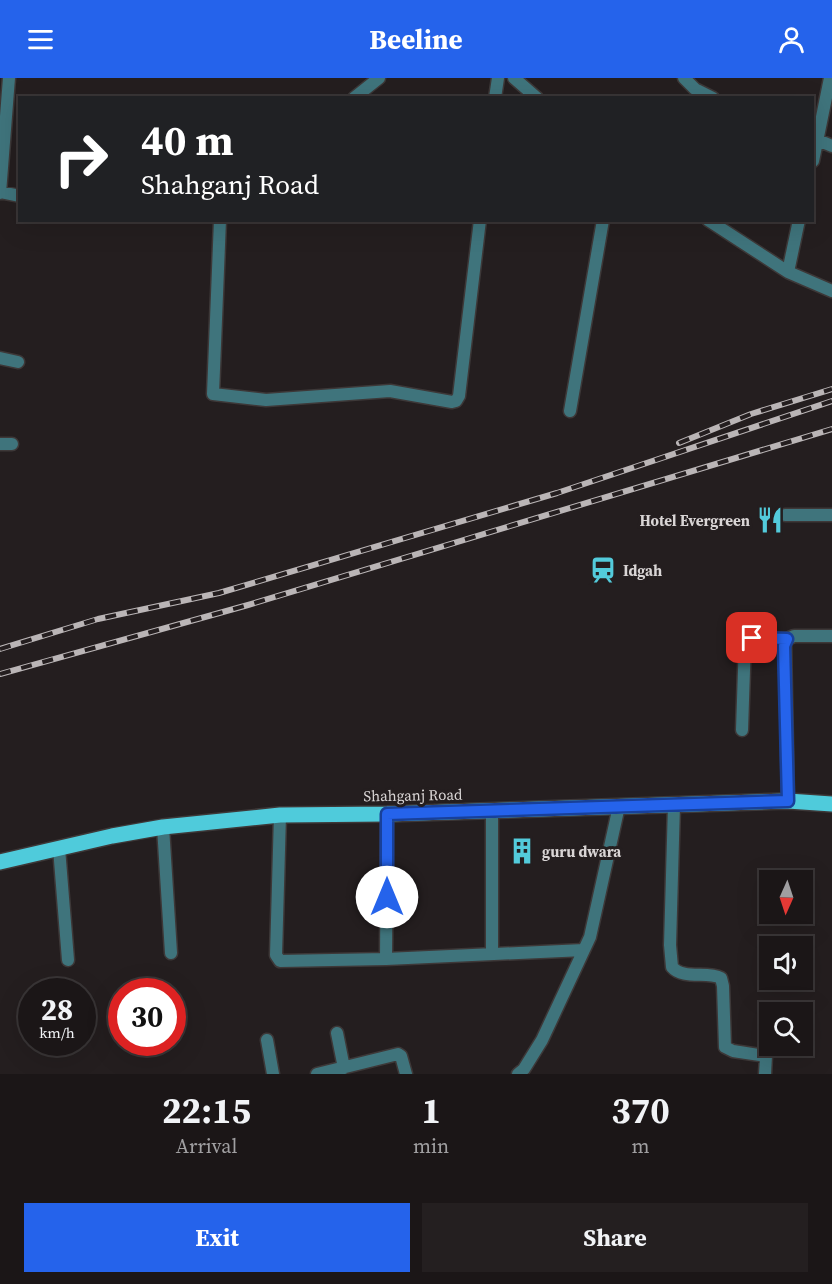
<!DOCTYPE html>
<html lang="en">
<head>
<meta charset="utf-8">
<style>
  :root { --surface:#1b1617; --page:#241f20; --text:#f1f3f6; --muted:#a09fa1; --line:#393536; --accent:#2563eb }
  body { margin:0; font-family:"Source Serif 4",serif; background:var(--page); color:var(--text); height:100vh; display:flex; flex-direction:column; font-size:22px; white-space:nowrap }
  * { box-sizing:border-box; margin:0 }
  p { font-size:20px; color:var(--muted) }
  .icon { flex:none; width:33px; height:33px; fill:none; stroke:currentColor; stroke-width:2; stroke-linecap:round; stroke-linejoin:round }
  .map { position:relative; height:996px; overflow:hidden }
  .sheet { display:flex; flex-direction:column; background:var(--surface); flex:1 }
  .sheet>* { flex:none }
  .banner { position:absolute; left:18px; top:18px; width:796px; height:126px; border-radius:0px; box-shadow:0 6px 24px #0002,0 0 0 2px var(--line); background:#202124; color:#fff; overflow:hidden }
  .needle { width:39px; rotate:183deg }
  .buttons { position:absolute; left:759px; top:792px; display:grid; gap:12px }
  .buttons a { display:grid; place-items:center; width:54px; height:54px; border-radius:0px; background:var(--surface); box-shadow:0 6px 24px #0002,0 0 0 2px var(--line); font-size:30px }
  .speed { position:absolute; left:18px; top:900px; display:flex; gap:12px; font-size:30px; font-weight:700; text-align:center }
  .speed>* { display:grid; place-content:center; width:78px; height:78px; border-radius:50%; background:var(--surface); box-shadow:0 6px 24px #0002,0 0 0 2px var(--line); line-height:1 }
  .speed small { font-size:15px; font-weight:400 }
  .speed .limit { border:9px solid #d22; background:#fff; color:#111 }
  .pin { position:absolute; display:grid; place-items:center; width:51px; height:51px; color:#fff; margin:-26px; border-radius:12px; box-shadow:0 3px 9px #0006 }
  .me { position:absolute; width:66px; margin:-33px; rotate:0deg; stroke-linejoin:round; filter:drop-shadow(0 0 4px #0008) }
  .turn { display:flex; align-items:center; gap:21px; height:126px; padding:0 24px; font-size:27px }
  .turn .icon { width:78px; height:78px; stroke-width:2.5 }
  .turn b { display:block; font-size:42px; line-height:51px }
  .eta { display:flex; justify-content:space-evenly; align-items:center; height:102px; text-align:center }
  .eta b { font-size:36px; font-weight:700; line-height:42px }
  .action { display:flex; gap:12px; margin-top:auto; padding:12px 24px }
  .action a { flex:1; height:69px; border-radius:0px; background:var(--accent); color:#fff; font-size:24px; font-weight:700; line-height:69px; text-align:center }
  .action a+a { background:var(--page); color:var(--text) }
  header { display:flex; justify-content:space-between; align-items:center; height:78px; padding:0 24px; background:var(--accent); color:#fff; font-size:27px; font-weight:700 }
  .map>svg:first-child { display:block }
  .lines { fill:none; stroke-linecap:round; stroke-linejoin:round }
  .minor-casing { stroke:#3d3838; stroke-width:15 }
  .primary-casing { stroke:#3d3838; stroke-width:18 }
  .minor { stroke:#3f747c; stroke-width:12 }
  .primary { stroke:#4fcbdb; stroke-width:15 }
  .rail-casing { stroke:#bab5b6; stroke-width:6 }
  .rail { stroke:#241e1f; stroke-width:4; stroke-dasharray:11; stroke-linecap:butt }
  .route-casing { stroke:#184099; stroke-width:15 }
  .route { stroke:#2563eb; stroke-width:10 }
  .labels { text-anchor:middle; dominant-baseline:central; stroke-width:6; stroke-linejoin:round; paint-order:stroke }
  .poi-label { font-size:15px; font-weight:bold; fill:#d9d5d5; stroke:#241e1f; text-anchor:start }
  .street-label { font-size:15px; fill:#d9d5d5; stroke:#241e1f }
</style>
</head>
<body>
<header><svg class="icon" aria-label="menu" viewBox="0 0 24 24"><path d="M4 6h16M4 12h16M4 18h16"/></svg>Beeline<svg class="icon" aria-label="person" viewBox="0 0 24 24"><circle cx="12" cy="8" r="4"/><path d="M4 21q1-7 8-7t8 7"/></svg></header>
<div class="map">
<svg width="832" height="996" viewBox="0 0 832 996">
  <rect width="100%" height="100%" fill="#241e1f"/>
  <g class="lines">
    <g class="minor-casing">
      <path id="minor" d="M 514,0 L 537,20
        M 684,0 L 695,11 L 713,20
        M 354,20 L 379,0
        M 495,20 L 498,0
        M 813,60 L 832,68
        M 813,83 L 830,0
        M 0,114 L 20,118
        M 0,115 L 9,0
        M 220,142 L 213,316 L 266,322 L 390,313 L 452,324 L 456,323 L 459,318 L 480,142
        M 708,142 L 788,194 L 832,213
        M 788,194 L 799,142
        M 0,280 L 18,284
        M 570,333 L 603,142
        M 0,366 L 12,366
        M 785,437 L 832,437
        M 742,652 L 745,562 L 752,560 L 787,561
        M 788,723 L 785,565 L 787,561 L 794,558 L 832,558
        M 674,727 L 670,867 L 672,889 C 683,902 707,893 721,900 L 723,908 L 725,969 L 733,973 L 766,978 L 765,996
        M 492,733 L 492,876
        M 280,737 L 276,877 L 280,883 L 386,881 L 584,872
        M 163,749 L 171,875
        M 59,770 L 68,882
        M 386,881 L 387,736
        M 337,955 L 344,990
        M 267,962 L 273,996
        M 317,996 L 398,976 L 401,978 L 406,996
        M 518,996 L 524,991 L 542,962 L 590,859 L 619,728"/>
    </g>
    <g class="primary-casing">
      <path id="primary" d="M 0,784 L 112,758 L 163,749 L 280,737 L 387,736 L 788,723 L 832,726"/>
    </g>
    <use href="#minor" class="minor"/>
    <use href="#primary" class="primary"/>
    <g class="rail-casing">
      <path id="rail" d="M 679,365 L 751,336 L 832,311
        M 0,571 L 98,541 L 219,515 L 557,415 L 832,323
        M 0,596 L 248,527 L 832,351"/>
    </g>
    <use href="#rail" class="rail"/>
  </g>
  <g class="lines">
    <g class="route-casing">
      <path id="route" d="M 387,819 L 387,736 L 788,723 L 784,568 L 787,561 L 752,560"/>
    </g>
    <use href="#route" class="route"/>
  </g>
  <defs>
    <g id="restaurant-bare" transform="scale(2.07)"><path d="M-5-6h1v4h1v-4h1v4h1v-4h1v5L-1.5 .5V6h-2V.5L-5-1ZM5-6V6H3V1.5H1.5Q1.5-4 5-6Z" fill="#53cbdb" stroke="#241e1f" stroke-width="2.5" paint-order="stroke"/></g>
    <g id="station-bare" transform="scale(2.07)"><path d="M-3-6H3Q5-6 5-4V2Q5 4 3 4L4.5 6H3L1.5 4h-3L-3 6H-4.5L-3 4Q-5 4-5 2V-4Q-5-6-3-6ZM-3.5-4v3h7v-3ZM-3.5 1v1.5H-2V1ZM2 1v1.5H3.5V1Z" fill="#53cbdb" stroke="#241e1f" stroke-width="2.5" paint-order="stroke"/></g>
    <g id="building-bare" transform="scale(2.07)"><path d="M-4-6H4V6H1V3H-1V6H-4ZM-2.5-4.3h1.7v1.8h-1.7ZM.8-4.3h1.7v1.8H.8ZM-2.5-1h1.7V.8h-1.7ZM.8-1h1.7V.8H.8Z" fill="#53cbdb" stroke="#241e1f" stroke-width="2.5" paint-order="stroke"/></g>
  </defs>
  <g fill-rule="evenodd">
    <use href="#restaurant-bare" x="770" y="442"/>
    <use href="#station-bare" x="603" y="492"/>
    <use href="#building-bare" x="522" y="773"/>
  </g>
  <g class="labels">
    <g class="poi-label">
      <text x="750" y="442" text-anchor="end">Hotel Evergreen</text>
      <text x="623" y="492">Idgah</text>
      <text x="542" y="773">guru dwara</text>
    </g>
    <g class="street-label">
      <text transform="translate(413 717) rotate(-1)">Shahganj Road</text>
    </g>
  </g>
</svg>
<div class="buttons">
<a><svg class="needle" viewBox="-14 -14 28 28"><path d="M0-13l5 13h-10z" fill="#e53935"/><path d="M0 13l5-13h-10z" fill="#a09fa1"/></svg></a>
<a><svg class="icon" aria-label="sound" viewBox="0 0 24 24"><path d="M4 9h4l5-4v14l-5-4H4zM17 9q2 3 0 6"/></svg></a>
<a><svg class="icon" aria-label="search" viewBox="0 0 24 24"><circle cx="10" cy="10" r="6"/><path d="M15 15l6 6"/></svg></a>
</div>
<div class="speed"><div>28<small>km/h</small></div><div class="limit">30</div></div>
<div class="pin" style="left:752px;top:560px;background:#d93025"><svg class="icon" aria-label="arrive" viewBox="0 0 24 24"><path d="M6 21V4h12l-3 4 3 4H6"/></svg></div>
<svg class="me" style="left:387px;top:819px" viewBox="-20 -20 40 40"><circle r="19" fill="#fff"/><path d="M0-13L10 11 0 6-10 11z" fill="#2563eb"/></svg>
<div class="banner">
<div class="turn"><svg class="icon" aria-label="right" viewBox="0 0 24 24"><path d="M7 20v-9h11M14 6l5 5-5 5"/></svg><div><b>40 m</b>Shahganj Road</div></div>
</div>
</div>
<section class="sheet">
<div class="eta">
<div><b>22:15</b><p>Arrival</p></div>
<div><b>1</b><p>min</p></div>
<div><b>370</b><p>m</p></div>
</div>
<div class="action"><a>Exit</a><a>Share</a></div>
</section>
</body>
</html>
